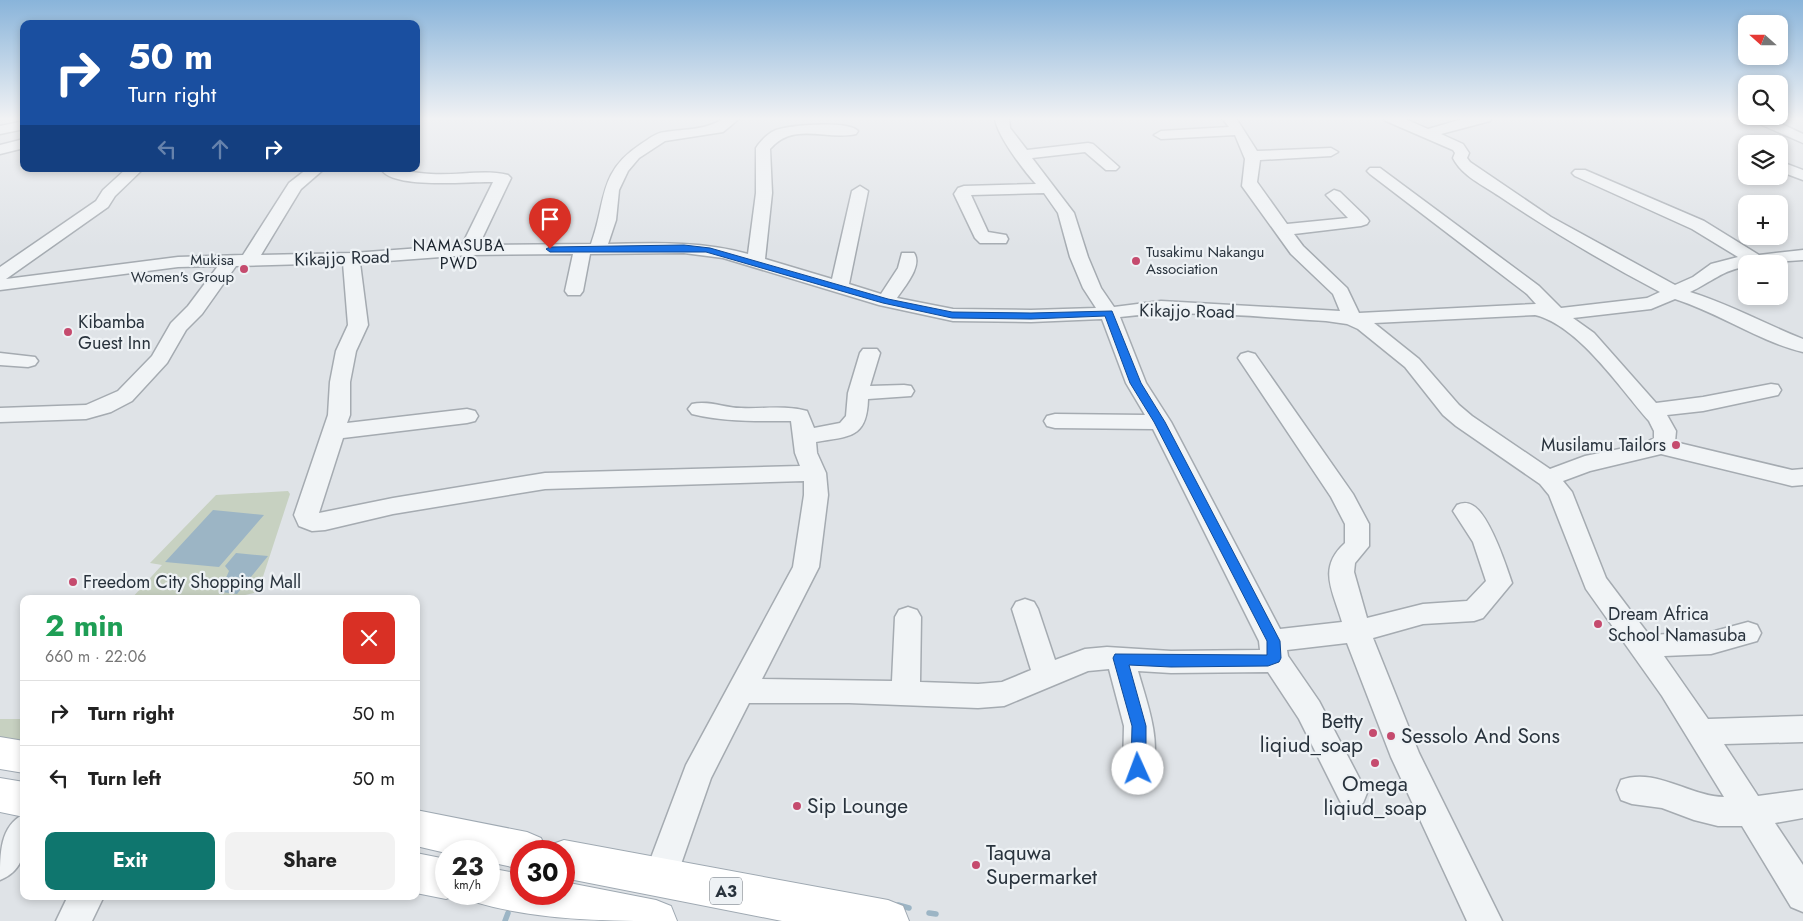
<!DOCTYPE html>
<html lang="en">
<head>
<meta charset="utf-8">
<style>
  :root { --surface:#fff; --page:#f2f2f2; --text:#222; --muted:#767676; --line:#e0e0e0; --accent:#0f766e }
  body { margin:0; font-family:Jost,sans-serif; background:var(--page); color:var(--text); height:100vh; display:flex; flex-direction:column; font-size:19px; white-space:nowrap }
  * { box-sizing:border-box; margin:0 }
  p { font-size:16px; color:var(--muted) }
  .icon { flex:none; width:28px; height:28px; fill:none; stroke:currentColor; stroke-width:2; stroke-linecap:round; stroke-linejoin:round }
  .map { position:relative; flex:1; overflow:hidden }
  .side { position:absolute; left:20px; top:595px; width:400px; height:305px; display:flex; flex-direction:column; background:var(--surface); border-radius:10px; box-shadow:0 2px 8px #0003 }
  .side>* { flex:none }
  .hud { position:absolute; left:20px; top:20px; width:400px; height:152px; border-radius:10px; box-shadow:0 2px 8px #0003; background:#1a4fa0; color:#fff; overflow:hidden }
  .needle { width:32px; rotate:291deg }
  .tools { position:absolute; left:1738px; top:15px; display:grid; gap:10px }
  .tools a { display:grid; place-items:center; width:50px; height:50px; border-radius:10px; background:var(--surface); box-shadow:0 2px 8px #0003; font-size:25px }
  .speed { position:absolute; left:435px; top:840px; display:flex; gap:10px; font-size:25px; font-weight:700; text-align:center }
  .speed>* { display:grid; place-content:center; width:65px; height:65px; border-radius:50%; background:var(--surface); box-shadow:0 2px 8px #0003; line-height:1 }
  .speed small { font-size:12px; font-weight:400 }
  .speed .limit { border:8px solid #d22; background:#fff; color:#111 }
  .pin { position:absolute; display:grid; place-items:center; width:42px; height:42px; color:#fff; margin:-51px -21px; border-radius:50% 50% 50% 0; rotate:-45deg; box-shadow:0 0 5px #0007 }
  .pin .icon { rotate:45deg }
  .me { position:absolute; width:55px; margin:-28px; rotate:358deg; stroke-linejoin:round; filter:drop-shadow(0 0 4px #0008) }
  .turn { display:flex; align-items:center; gap:18px; height:105px; padding:0 25px; font-size:22px }
  .turn .icon { width:65px; height:65px; stroke-width:2.5 }
  .turn b { display:block; font-size:35px; line-height:42px }
  .lanes { display:flex; align-items:center; height:48px; padding:0 25px; background:#0003; justify-content:center; gap:25px; direction:ltr }
  .lanes .off { opacity:.35 }
  .round { display:grid; place-items:center; flex:none; width:52px; height:52px; border-radius:10px; background:var(--page) }
  .overview { display:flex; align-items:center; justify-content:space-between; height:85px; padding:0 25px }
  h1 { font-size:30px; font-weight:700; line-height:38px; color:#1e9e55 }
  .cta { display:flex; gap:10px; margin-top:auto; padding:10px 25px }
  .cta a { flex:1; height:58px; border-radius:10px; background:var(--accent); color:#fff; font-size:20px; font-weight:700; line-height:58px; text-align:center }
  .cta a+a { background:var(--page); color:var(--text) }
  ul { padding:0; list-style:none }
  li { display:flex; align-items:center; gap:15px; height:65px; padding:0 25px; border-top:1px solid var(--line) }
  li div { flex:1 }
  li b { display:block; font-size:19px }
  li em { font-style:normal }
  .map>svg:first-child { display:block }
  .green { fill:#c7d1c1 }
  .water { fill:#9cb5c5 }
  .lines { fill:none; stroke-linecap:round; stroke-linejoin:round }
  .stream { stroke:#9cb5c5; stroke-width:5.5 }
  .minor-casing { stroke:#a5abb1; stroke-width:3 }
  .major-casing { stroke:#9fa9b2; stroke-width:2 }
  .minor { fill:#f1f4f6; fill-rule:evenodd }
  .major { fill:#fff; fill-rule:evenodd }
  .route { fill:#1a73e8; stroke:#114b97 }
  .poi-dot { fill:#c54b6e; stroke:#eef2f5; stroke-width:2 }
  .labels { text-anchor:middle; dominant-baseline:central; stroke-width:4.5; stroke-linejoin:round; paint-order:stroke }
  .far-poi-label { font-size:15px; fill:#29333d; stroke:#eef2f5; text-anchor:start }
  .far-quarter-label { font-size:16px; letter-spacing:1px; fill:#1b242e; stroke:#eef2f5 }
  .shield { fill:#eef2f5; stroke:#646c74; stroke-width:1 }
  .shield-label { font-size:16px; font-weight:bold; fill:#29333d }
  .street-label { font-size:18px; fill:#29333d; stroke:#eef2f5 }
  .poi-label { font-size:18px; fill:#29333d; stroke:#eef2f5; text-anchor:start }
  .near-poi-label { font-size:21px; fill:#29333d; stroke:#eef2f5; text-anchor:start }
</style>
</head>
<body>
<div class="map">
<svg width="1803" height="921" viewBox="0 0 1803 921">
  <rect width="100%" height="100%" fill="#dfe3e7"/>
  <path class="green" d="M 288,491 L 290,494 L 258,592 L 228,599 L 131,599 L 162,565 L 150,563 L 216,495 Z
    M 0,719 L 24,719 L 24,742 L 0,739 Z"/>
  <path class="water" d="M 213,510 L 264,515 L 219,567 L 165,562 Z
    M 236,553 L 268,556 L 237,594 L 221,592 L 230,581 L 225,580 L 229,571 L 225,566 Z"/>
  <g class="lines">
    <path class="stream" d="M 898,905 L 909,908
      M 929,913 L 936,914
      M 505,921 L 508,913"/>
    <g class="minor-casing">
      <path id="minor" d="M 724,118 L 740,118 L 723,132 L 665,141 L 639,158 L 628,171 L 619,190 L 616,220 L 608,244 C 655,243 702,241 748,254 L 756,193 L 756,148 L 758,145 C 763,139 768,133 776,130 C 790,125 849,120 858,131 L 856,134 C 826,141 794,121 770,149 L 772,193 L 765,259 L 832,279 L 852,191 L 860,186 L 868,191 L 849,284 L 881,294 L 898,268 L 902,253 L 914,253 C 923,266 904,287 897,298 L 953,309 L 1031,310 L 1096,308 L 1083,288 L 1070,257 L 1058,213 L 1044,193 L 971,195 L 988,232 L 1006,235 L 1008,239 L 1006,243 L 980,243 L 975,238 L 954,194 L 958,188 L 964,186 L 1036,184 C 1024,171 996,134 995,118 L 1009,118 L 1010,128 L 1027,150 L 1088,143 L 1093,144 L 1119,167 L 1116,170 L 1106,170 L 1085,152 L 1032,158 L 1074,213 L 1088,257 L 1101,288 L 1114,307 L 1161,301 L 1340,311 L 1333,294 L 1291,254 L 1242,186 L 1245,159 L 1235,135 L 1161,139 L 1154,135 L 1161,131 L 1229,127 L 1222,118 L 1236,118 L 1257,151 L 1331,148 L 1338,152 L 1331,156 L 1260,160 L 1257,182 L 1287,224 L 1348,218 L 1326,195 L 1334,190 L 1340,192 L 1367,218 L 1369,221 L 1367,224 L 1361,226 L 1294,234 L 1303,246 L 1347,288 L 1359,313 L 1536,304 L 1527,294 L 1370,174 L 1367,171 L 1370,168 L 1380,168 L 1539,286 L 1561,308 L 1647,298 L 1660,292 C 1605,263 1551,231 1499,196 C 1483,185 1462,176 1453,158 L 1455,153 L 1453,150 L 1386,121 L 1384,118 L 1403,118 L 1428,129 L 1466,118 L 1492,118 L 1490,121 L 1441,134 L 1463,144 L 1469,153 L 1467,158 L 1470,162 L 1551,217 L 1675,285 L 1693,277 L 1711,264 L 1738,257 L 1692,229 L 1575,176 L 1572,173 L 1575,170 L 1585,170 L 1704,221 L 1759,255 L 1803,250 L 1803,260 L 1746,264 L 1746,267 C 1724,269 1710,283 1690,292 C 1729,304 1765,324 1803,339 L 1803,352 C 1758,341 1719,313 1675,299 L 1651,309 L 1573,318 L 1594,333 L 1656,403 L 1703,397 L 1771,384 L 1778,385 L 1781,390 L 1778,395 L 1703,411 L 1667,415 L 1676,431 L 1675,442 L 1792,470 L 1803,469 L 1803,485 L 1792,486 L 1661,454 L 1590,471 L 1563,481 L 1572,492 L 1606,578 L 1649,635 L 1711,632 L 1748,622 L 1757,625 L 1761,633 L 1757,641 L 1711,654 L 1664,656 L 1708,719 L 1803,716 L 1803,742 L 1724,744 L 1758,796 L 1803,790 L 1803,818 L 1775,823 L 1803,865 L 1803,912 L 1791,907 L 1742,826 L 1718,826 L 1694,820 L 1662,808 L 1632,804 L 1621,800 L 1617,790 L 1621,780 C 1655,767 1689,796 1724,797 L 1662,696 L 1586,589 L 1549,495 L 1540,484 L 1456,426 L 1443,415 L 1405,367 L 1358,329 L 1347,324 L 1326,321 C 1257,317 1189,309 1120,317 L 1146,383 L 1171,422 L 1280,629 L 1342,622 C 1333,591 1317,568 1345,543 L 1345,524 L 1331,497 L 1238,358 L 1241,354 L 1248,352 L 1255,354 L 1353,494 L 1369,524 L 1369,546 L 1355,563 L 1354,572 L 1367,618 L 1423,604 L 1467,601 L 1486,581 L 1473,542 L 1453,511 L 1457,505 C 1462,503 1466,502 1472,505 C 1489,513 1506,565 1512,583 L 1483,618 L 1474,621 L 1423,624 L 1373,638 L 1419,753 L 1502,921 L 1467,921 L 1391,757 L 1347,643 L 1287,650 L 1288,656 L 1319,701 L 1367,793 L 1363,803 L 1352,807 L 1341,803 L 1299,719 L 1268,672 L 1171,673 L 1138,671 C 1147,704 1164,745 1149,779 L 1138,783 L 1127,779 L 1123,769 L 1124,726 L 1109,669 L 1088,671 L 1004,706 L 978,708 L 849,703 L 749,703 L 711,778 L 672,890 L 660,895 L 648,890 L 643,879 L 686,765 L 793,567 L 804,495 L 804,481 L 545,489 L 393,514 L 325,530 L 312,531 L 299,526 L 294,515 L 328,415 L 330,382 L 336,351 L 348,325 L 343,263 L 236,266 L 202,314 L 186,330 L 167,363 L 132,401 L 111,412 L 86,419 L 0,422 L 0,408 L 86,405 L 118,391 L 152,356 L 171,323 L 188,306 L 218,266 L 178,267 L 0,290 L 0,267 L 96,201 L 103,190 L 126,169 L 143,169 L 115,196 L 108,207 L 6,279 L 178,257 L 243,255 L 289,183 L 307,169 L 324,169 L 301,189 L 261,255 L 353,253 L 462,245 L 493,182 C 471,181 393,190 381,169 C 398,169 413,173 431,174 C 456,176 484,169 508,175 L 511,178 L 479,245 L 591,244 C 607,201 597,173 641,144 C 649,139 655,133 665,132 C 685,129 708,130 724,118 ZM 684,253 L 723,258 L 879,305 L 953,321 L 1031,322 L 1102,319 L 1126,383 L 1145,415 L 1055,414 L 1047,416 L 1044,421 L 1047,426 L 1055,428 L 1153,429 L 1259,641 L 1260,650 L 1171,651 L 1107,647 L 1085,649 L 1055,660 L 1038,609 L 1034,602 L 1025,599 L 1016,602 L 1012,609 L 1031,670 L 1002,682 L 978,684 L 920,682 L 921,617 L 917,610 L 908,607 L 899,610 L 895,617 L 892,681 L 762,679 L 819,567 L 828,495 L 826,473 L 817,453 L 816,442 C 849,436 867,439 868,399 L 911,396 L 914,391 L 911,386 L 904,385 L 870,386 L 880,353 L 877,349 L 863,349 L 860,353 L 848,393 L 846,416 L 840,423 L 814,428 L 807,411 C 785,405 763,409 741,408 C 725,408 708,400 692,404 L 688,409 L 692,414 C 724,422 757,421 791,421 L 795,453 L 800,466 L 545,473 L 393,498 L 319,513 L 343,438 L 467,423 L 475,421 L 478,416 L 475,411 L 467,409 L 347,423 L 350,415 L 350,382 L 356,351 L 368,325 L 360,263 L 468,255 L 573,254 L 565,291 L 568,295 L 580,295 L 583,291 L 590,254 ZM 1535,315 C 1578,325 1620,388 1649,421 L 1654,431 L 1654,438 L 1644,444 L 1585,456 L 1550,469 L 1472,416 L 1459,405 L 1419,359 L 1374,323 Z
        M 1751,118 L 1769,118 L 1803,134 L 1803,143 L 1753,121 Z
        M 24,121 L 24,129 L 0,134 L 0,126 Z
        M 24,139 L 24,148 L 0,154 L 0,145 Z
        M 1779,161 L 1803,170 L 1803,180 L 1779,171 Z
        M 0,353 L 35,357 L 38,361 L 35,365 L 28,367 L 0,365 Z
        M 24,814 C 24,841 30,868 0,880 C 0,853 0,826 24,814 Z
        M 68,896 L 104,896 L 92,921 L 56,921 Z"/>
    </g>
    <g class="major-casing">
      <path id="major" d="M 0,737 L 24,741 L 24,773 L 0,769 Z
        M 0,778 L 24,782 L 24,817 L 0,812 Z
        M 416,810 L 527,832 L 541,838 L 547,851 L 521,851 L 521,869 L 489,862 L 489,851 L 446,853 L 416,846 Z
        M 564,840 L 888,900 L 903,906 L 909,921 L 782,921 L 564,878 L 564,851 L 547,851 L 550,845 Z
        M 416,853 L 446,859 L 446,894 L 458,894 L 446,899 L 416,893 Z
        M 489,868 L 521,874 L 521,894 L 564,894 L 564,882 L 656,900 L 671,906 L 677,921 C 610,921 538,921 475,902 L 471,894 L 489,894 Z"/>
    </g>
    <use href="#minor" class="minor"/>
    <use href="#major" class="major"/>
  </g>
  <linearGradient id="sky" x2="0" y2="1"><stop stop-color="#89b4da"/><stop offset="0.48" stop-color="#f1f2f4"/><stop offset="1" stop-color="#f1f2f4" stop-opacity="0"/></linearGradient>
  <rect width="1803" height="247" fill="url(#sky)"/>
  <path class="route" d="M 684,245 L 710,248 L 888,299 L 952,312 L 1031,313 L 1112,311 L 1141,383 L 1165,422 L 1280,641 L 1281,658 L 1279,662 L 1268,666 L 1171,667 L 1129,665 L 1146,726 L 1146,769 L 1144,774 L 1138,776 L 1133,774 L 1131,769 L 1132,726 L 1113,658 L 1115,654 L 1267,655 L 1267,641 L 1154,422 L 1130,383 L 1105,316 L 1031,319 L 952,318 L 883,303 L 706,252 L 550,252 L 546,249 L 550,247 Z"/>
  <g class="poi-dot">
    <circle cx="1136" cy="261" r="5"/>
    <circle cx="244" cy="269" r="5"/>
    <circle cx="68" cy="332" r="5"/>
    <circle cx="1676" cy="445" r="5"/>
    <circle cx="73" cy="582" r="5"/>
    <circle cx="1598" cy="624" r="5"/>
    <circle cx="1373" cy="733" r="5"/>
    <circle cx="1391" cy="736" r="5"/>
    <circle cx="1375" cy="763" r="5"/>
    <circle cx="797" cy="806" r="5"/>
    <circle cx="976" cy="865" r="5"/>
  </g>
  <g class="labels">
    <g class="far-poi-label">
      <text x="1146" y="252">Tusakimu Nakangu<tspan x="1146" dy="17">Association</tspan></text>
      <text x="234" y="260" text-anchor="end">Mukisa<tspan x="234" dy="17">Women's Group</tspan></text>
    </g>
    <g class="far-quarter-label">
      <text x="459" y="245">NAMASUBA<tspan x="459" dy="18">PWD</tspan></text>
    </g>
    <rect class="shield" x="710" y="877.5" width="32" height="27" rx="4"/>
    <g class="shield-label">
      <text x="726" y="891">A3</text>
    </g>
    <g class="street-label">
      <text transform="translate(342 258) rotate(-2)">Kikajjo Road</text>
      <text transform="translate(1187 311) rotate(1)">Kikajjo Road</text>
    </g>
    <g class="poi-label">
      <text x="78" y="322">Kibamba<tspan x="78" dy="21">Guest Inn</tspan></text>
      <text x="1666" y="445" text-anchor="end">Musilamu Tailors</text>
      <text x="83" y="582">Freedom City Shopping Mall</text>
      <text x="1608" y="614">Dream Africa<tspan x="1608" dy="21">School Namasuba</tspan></text>
    </g>
    <g class="near-poi-label">
      <text x="1363" y="721" text-anchor="end">Betty<tspan x="1363" dy="24">liqiud_soap</tspan></text>
      <text x="1401" y="736">Sessolo And Sons</text>
      <text x="1375" y="784" text-anchor="middle">Omega<tspan x="1375" dy="24">liqiud_soap</tspan></text>
      <text x="807" y="806">Sip Lounge</text>
      <text x="986" y="853">Taquwa<tspan x="986" dy="24">Supermarket</tspan></text>
    </g>
  </g>
</svg>
<div class="tools">
<a><svg class="needle" viewBox="-14 -14 28 28"><path d="M0-13l5 13h-10z" fill="#e53935"/><path d="M0 13l5-13h-10z" fill="#767676"/></svg></a>
<a><svg class="icon" aria-label="search" viewBox="0 0 24 24"><circle cx="10" cy="10" r="6"/><path d="M15 15l6 6"/></svg></a>
<a><svg class="icon" aria-label="layers" viewBox="0 0 24 24"><path d="M12 4l9 5-9 5-9-5zM3 14l9 5 9-5"/></svg></a>
<a>+</a>
<a>−</a>
</div>
<div class="speed"><div>23<small>km/h</small></div><div class="limit">30</div></div>
<div class="pin" style="left:550px;top:249px;background:#d93025"><svg class="icon" aria-label="arrive" viewBox="0 0 24 24"><path d="M6 21V4h12l-3 4 3 4H6"/></svg></div>
<svg class="me" style="left:1138px;top:769px" viewBox="-20 -20 40 40"><circle r="19" fill="#fff"/><path d="M0-13L10 11 0 6-10 11z" fill="#1a73e8"/></svg>
<div class="hud">
<div class="turn"><svg class="icon" aria-label="right" viewBox="0 0 24 24"><path d="M7 20v-9h11M14 6l5 5-5 5"/></svg><div><b>50 m</b>Turn right</div></div>
<div class="lanes"><svg class="icon off" aria-label="left" viewBox="0 0 24 24"><path d="M17 20v-9H6M10 6l-5 5 5 5"/></svg><svg class="icon off" aria-label="ahead" viewBox="0 0 24 24"><path d="M12 20V5M6 11l6-6 6 6"/></svg><svg class="icon" aria-label="right" viewBox="0 0 24 24"><path d="M7 20v-9h11M14 6l5 5-5 5"/></svg></div>
</div>
<section class="side">
<div class="overview"><div><h1>2 min</h1><p>660 m · 22:06</p></div><a class="round" style="background:#d93025;color:#fff"><svg class="icon" aria-label="close" viewBox="0 0 24 24"><path d="M6 6l12 12M18 6L6 18"/></svg></a></div>
<ul>
<li><svg class="icon" aria-label="right" viewBox="0 0 24 24"><path d="M7 20v-9h11M14 6l5 5-5 5"/></svg><div><b>Turn right</b></div><em>50 m</em></li>
<li><svg class="icon" aria-label="left" viewBox="0 0 24 24"><path d="M17 20v-9H6M10 6l-5 5 5 5"/></svg><div><b>Turn left</b></div><em>50 m</em></li>
</ul>
<div class="cta"><a>Exit</a><a>Share</a></div>
</section>
</div>
</body>
</html>
